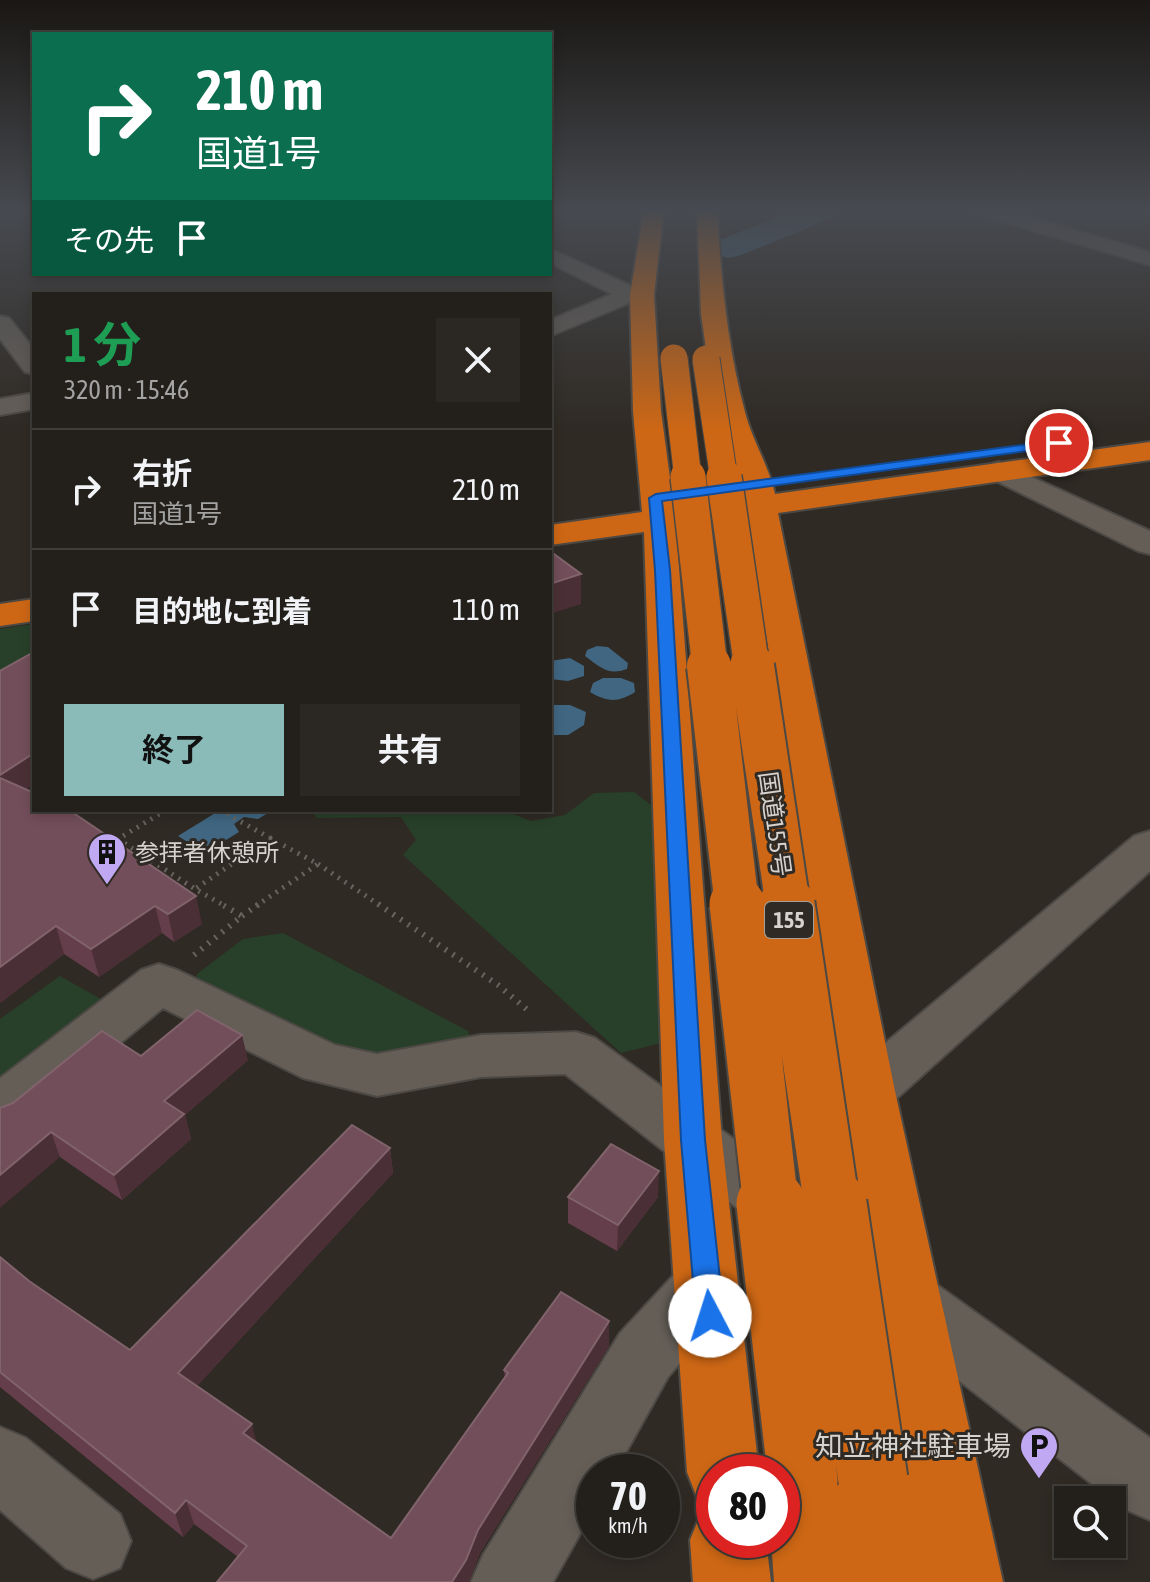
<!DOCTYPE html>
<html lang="ja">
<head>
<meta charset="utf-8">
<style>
  :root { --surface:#23201b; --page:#2b2824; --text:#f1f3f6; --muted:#a3a3a3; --line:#403e3a; --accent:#8bbbb9 }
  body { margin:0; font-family:"Asap Condensed","Noto Sans JP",sans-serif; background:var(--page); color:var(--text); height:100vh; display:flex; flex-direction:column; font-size:30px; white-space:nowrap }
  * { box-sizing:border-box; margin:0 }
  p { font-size:26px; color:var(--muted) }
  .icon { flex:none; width:44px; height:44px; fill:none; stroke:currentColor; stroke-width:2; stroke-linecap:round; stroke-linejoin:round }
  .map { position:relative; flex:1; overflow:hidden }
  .drawer { position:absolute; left:32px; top:292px; width:520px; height:520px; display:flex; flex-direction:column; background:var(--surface); border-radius:0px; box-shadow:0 4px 12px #0003,0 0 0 2px var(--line) }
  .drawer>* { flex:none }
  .guide { position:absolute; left:32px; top:32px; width:520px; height:244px; border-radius:0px; box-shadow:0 4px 12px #0003,0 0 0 2px var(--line); background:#0b6e4f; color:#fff; overflow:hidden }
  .controls { position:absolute; left:1054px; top:1486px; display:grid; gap:16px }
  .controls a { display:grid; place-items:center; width:72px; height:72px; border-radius:0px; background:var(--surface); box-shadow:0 4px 12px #0003,0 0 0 2px var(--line); font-size:40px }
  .speed { position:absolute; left:576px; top:1454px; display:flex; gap:16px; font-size:40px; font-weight:700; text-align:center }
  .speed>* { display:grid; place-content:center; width:104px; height:104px; border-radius:50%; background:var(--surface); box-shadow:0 4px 12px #0003,0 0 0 2px var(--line); line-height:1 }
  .speed small { font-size:20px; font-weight:400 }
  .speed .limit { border:12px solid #d22; background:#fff; color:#111 }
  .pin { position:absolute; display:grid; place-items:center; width:68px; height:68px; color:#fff; margin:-34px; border:4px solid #fff; border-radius:50%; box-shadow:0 2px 8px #0007 }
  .me { position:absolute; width:88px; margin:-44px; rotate:355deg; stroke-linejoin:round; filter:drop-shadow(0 0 6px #0008) }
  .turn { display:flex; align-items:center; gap:28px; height:168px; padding:0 32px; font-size:36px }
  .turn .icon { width:104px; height:104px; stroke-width:2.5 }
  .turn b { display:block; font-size:56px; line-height:68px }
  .then { display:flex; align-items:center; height:76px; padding:0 32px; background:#0003; gap:16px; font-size:30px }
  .round { display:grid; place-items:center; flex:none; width:84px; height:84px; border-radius:0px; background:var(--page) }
  .headline { display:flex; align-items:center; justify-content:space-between; height:136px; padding:0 32px }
  h1 { font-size:48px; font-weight:700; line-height:60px; color:#1e9e55 }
  .cta { display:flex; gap:16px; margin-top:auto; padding:16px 32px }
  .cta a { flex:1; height:92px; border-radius:0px; background:var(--accent); color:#111; font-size:32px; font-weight:700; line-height:92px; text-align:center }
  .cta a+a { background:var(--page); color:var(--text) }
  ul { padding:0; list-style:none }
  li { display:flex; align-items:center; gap:24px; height:120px; padding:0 32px; border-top:2px solid var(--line) }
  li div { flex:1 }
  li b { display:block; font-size:30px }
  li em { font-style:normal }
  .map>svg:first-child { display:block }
  .green { fill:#284029 }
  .water { fill:#406682 }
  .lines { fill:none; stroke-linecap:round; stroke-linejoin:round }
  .river { fill:#406682; fill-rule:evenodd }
  .minor-casing { stroke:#4c4843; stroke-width:4 }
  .highway-casing { stroke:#4c4843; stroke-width:4 }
  .path-far1 { stroke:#67635d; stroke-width:5; stroke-dasharray:2 6; stroke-linecap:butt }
  .path { stroke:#67635d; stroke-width:6; stroke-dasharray:2 7; stroke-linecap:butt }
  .minor { fill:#645e57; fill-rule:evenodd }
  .highway { fill:#cd6715; fill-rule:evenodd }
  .highway-bridge-far4-casing { stroke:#4c4843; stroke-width:29; stroke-linecap:butt }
  .highway-bridge-far3-casing { stroke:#4c4843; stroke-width:38; stroke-linecap:butt }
  .highway-bridge-far2-casing { stroke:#4c4843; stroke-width:48; stroke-linecap:butt }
  .highway-bridge-far1-casing { stroke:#4c4843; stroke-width:59; stroke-linecap:butt }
  .highway-bridge-casing { stroke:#4c4843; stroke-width:73; stroke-linecap:butt }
  .highway-bridge-far4 { stroke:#cd6715; stroke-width:27 }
  .highway-bridge-far3 { stroke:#cd6715; stroke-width:35 }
  .highway-bridge-far2 { stroke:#cd6715; stroke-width:44 }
  .highway-bridge-far1 { stroke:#cd6715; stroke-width:55 }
  .highway-bridge { stroke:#cd6715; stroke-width:69 }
  .wall { fill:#653e4c }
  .shaded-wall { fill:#4b2f36 }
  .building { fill:#724e5a; stroke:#81636c; stroke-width:2 }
  .route { fill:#1a73e8; stroke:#114b97; stroke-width:2 }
  .labels { text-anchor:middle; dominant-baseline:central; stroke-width:6; stroke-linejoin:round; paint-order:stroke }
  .shield { fill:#2f2a24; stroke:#a4a09b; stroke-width:2 }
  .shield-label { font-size:22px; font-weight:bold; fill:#d6d2ce }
  .street-label { font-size:24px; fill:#d6d2ce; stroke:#2f2a24 }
  .poi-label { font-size:24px; fill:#d6d2ce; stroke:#2f2a24; text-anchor:start }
  .near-poi-label { font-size:28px; fill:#d6d2ce; stroke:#2f2a24; text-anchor:end }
</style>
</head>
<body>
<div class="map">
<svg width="1150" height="1582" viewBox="0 0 1150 1582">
  <rect width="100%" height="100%" fill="#2f2a24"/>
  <path class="green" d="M 34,624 L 34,694 L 0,683 L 0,629 Z
    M 634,792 L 651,805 L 661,1043 L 621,1053 L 403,855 L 416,840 L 401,817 L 317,818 L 311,810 L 503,810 L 531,821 L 565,815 L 594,793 Z
    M 283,933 L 468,1031 L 473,1047 L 379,1061 L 330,1053 L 196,990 L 197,974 L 243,939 Z
    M 60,976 L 113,1006 L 0,1093 L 0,1019 Z"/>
  <path class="water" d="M 597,646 L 608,647 L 628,663 L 627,669 C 608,676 600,667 585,656 L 587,650 Z
    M 570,658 L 584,666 L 584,676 L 568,681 L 550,679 L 550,661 Z
    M 603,678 L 621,678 L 634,683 L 635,692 C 618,703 607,702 590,692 L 593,683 Z
    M 550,705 L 570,705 L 586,712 L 584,725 L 568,735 L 552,735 Z
    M 220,810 L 273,810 L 258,819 L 244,817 L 234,824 L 239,832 L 205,853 L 178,836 Z"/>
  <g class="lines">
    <path class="river" d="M 798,209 L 842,209 L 837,216 L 741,255 L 729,258 L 717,255 L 712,248 L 717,241 Z"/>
    <g class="minor-casing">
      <path id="minor" d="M 971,209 L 1001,209 L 1150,252 L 1150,265 L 974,213 Z
        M 550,249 L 636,288 L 650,290 L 654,295 L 650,300 L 634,301 L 550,336 L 550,320 L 612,294 L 550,263 Z
        M 0,316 L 9,318 L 34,349 L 34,374 L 25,372 L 0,339 Z
        M 34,393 L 34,409 L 0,415 L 0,399 Z
        M 999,462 L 1150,531 L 1150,554 L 1138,551 L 988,477 L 984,471 L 988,465 Z
        M 1150,831 L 1150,871 L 887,1107 L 867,1113 L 847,1107 L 839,1091 L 847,1075 L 1134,836 Z
        M 159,964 L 177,970 L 335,1045 L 377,1054 L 481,1035 L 576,1032 L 595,1038 L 808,1193 L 817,1211 L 808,1229 L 786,1237 L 764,1229 L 565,1074 L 481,1077 L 377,1096 L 303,1078 L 163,1008 L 20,1126 L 0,1133 L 0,1078 L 141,970 Z
        M 707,1255 L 730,1264 L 739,1284 L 730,1304 L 668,1377 L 615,1472 L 594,1472 L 594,1509 L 553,1582 L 471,1582 L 483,1555 L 620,1333 L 684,1264 Z
        M 899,1266 L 922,1274 L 1150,1438 L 1150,1520 L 1124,1509 L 876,1316 L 866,1295 L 876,1274 Z
        M 0,1427 L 26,1438 L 120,1514 L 131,1541 L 120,1568 L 93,1579 L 66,1568 L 0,1510 Z"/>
    </g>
    <g class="highway-casing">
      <path id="highway" d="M 644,209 L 664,209 L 654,295 L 661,411 L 674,508 L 744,498 L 711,384 L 701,314 L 697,209 L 717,209 C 721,278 727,345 745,412 C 752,440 769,466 775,494 L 1150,442 L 1150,460 L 778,513 L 895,1091 L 1003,1582 L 774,1582 L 771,1540 L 782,1540 L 782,1472 L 770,1472 L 777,1455 L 803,1444 L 829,1455 L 838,1477 L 847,1454 L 873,1443 L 899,1454 L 906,1471 L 839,1091 L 747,517 L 676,527 L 722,1140 L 759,1472 L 714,1472 L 714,1504 L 697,1498 L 687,1472 L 664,1140 L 644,532 L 550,545 L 550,525 L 642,512 L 633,411 L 630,295 Z
        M 34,599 L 34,621 L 0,626 L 0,604 Z
        M 714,1508 L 714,1540 L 766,1540 L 771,1582 L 693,1582 L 690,1540 L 701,1513 Z"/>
    </g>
    <path class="path-far1" d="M 166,810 L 118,839 L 195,889
      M 220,810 L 270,838 L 195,889 L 225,906
      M 318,864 L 381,906
      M 256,906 L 318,864 L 270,838"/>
    <path class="path" d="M 378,904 L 498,985 L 530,1012
      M 242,916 L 259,904
      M 194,955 L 242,916 L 221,904"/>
    <use href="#minor" class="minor"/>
    <use href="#highway" class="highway"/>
    <g class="highway-bridge-far4-casing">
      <path id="highway-bridge-far4" d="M 674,358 L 688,479
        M 706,359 L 724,479"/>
    </g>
    <g class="highway-bridge-far3-casing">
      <path id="highway-bridge-far3" d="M 688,477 L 710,668
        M 724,477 L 752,668"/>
    </g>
    <g class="highway-bridge-far2-casing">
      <path id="highway-bridge-far2" d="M 709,666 L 737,906
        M 752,666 L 788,906"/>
    </g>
    <g class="highway-bridge-far1-casing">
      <path id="highway-bridge-far1" d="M 737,904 L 771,1206
        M 787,904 L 832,1206"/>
    </g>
    <g class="highway-bridge-casing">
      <path id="highway-bridge" d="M 771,1204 L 803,1481
        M 832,1204 L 873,1480"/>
    </g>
    <use href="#highway-bridge-far4" class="highway-bridge-far4"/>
    <use href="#highway-bridge-far3" class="highway-bridge-far3"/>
    <use href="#highway-bridge-far2" class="highway-bridge-far2"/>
    <use href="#highway-bridge-far1" class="highway-bridge-far1"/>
    <use href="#highway-bridge" class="highway-bridge"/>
  </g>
  <path class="wall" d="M 34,653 L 34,784 L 26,789 L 202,924 L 174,942 L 162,933 L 99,977 L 64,954 L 0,1003 L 0,671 Z
    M 141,1056 L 248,1060 L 185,1115 L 191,1139 L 122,1200 L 60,1157 L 0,1108 Z
    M 390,1148 L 393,1173 L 197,1386 L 257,1442 L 391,1538 L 505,1378 L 504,1370 L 609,1346 L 480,1553 L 469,1582 L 217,1582 L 238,1557 L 194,1524 L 183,1537 L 0,1387 L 0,1257 L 29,1281 L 130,1350 Z
    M 568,1197 L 658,1197 L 617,1251 L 568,1223 Z"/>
  <path class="shaded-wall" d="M 581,574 L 581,604 L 550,614 L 550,584 Z
    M 34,753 L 34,784 L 6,803 L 0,785 L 0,775 Z
    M 196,896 L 202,924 L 174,942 L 168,914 Z
    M 155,906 L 162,933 L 99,977 L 91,949 Z
    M 56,926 L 64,954 L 0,1003 L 0,967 Z
    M 242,1035 L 248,1060 L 185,1115 L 191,1139 L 122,1200 L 114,1175 L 164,1101 Z
    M 51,1132 L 60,1157 L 0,1208 L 0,1175 Z
    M 390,1148 L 393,1173 L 186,1398 L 178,1373 Z
    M 659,1171 L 658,1197 L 617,1251 L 618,1225 Z
    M 609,1321 L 609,1346 L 480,1553 L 469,1582 L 452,1582 L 478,1530 Z
    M 252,1424 L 258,1448 L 243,1433 Z
    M 186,1500 L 194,1524 L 183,1537 L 175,1513 Z"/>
  <path class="building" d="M 550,551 L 581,574 L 550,584 Z
    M 32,653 L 34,653 L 34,753 L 0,775 L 0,671 Z
    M 0,778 L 34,793 L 34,810 L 69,810 L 196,896 L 168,914 L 155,906 L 91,949 L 56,926 L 0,967 Z
    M 197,1010 L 242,1035 L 164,1101 L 184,1114 L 114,1175 L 51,1132 L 0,1175 L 0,1108 L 13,1103 L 102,1031 L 141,1056 Z
    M 352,1125 L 390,1148 L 178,1373 L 252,1424 L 243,1433 L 391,1538 L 508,1373 L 504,1370 L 561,1292 L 609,1321 L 478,1530 L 466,1560 L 452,1582 L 217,1582 L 247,1546 L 186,1500 L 175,1513 L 0,1372 L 0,1257 L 29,1281 L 130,1350 Z
    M 611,1144 L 659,1171 L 618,1225 L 568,1197 Z"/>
  <linearGradient id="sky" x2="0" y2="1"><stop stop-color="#1a1714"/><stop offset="0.49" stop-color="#474a50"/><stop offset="1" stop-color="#474a50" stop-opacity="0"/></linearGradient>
  <rect width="1150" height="430" fill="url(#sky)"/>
  <path class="route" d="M 1059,440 L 1065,443 L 1064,446 L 662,501 L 670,570 L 705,1140 L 724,1316 L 720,1325 L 710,1328 L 700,1325 L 696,1316 L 681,1140 L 655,570 L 649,498 L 656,494 Z"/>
  <defs>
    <g id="building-pin" transform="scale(2)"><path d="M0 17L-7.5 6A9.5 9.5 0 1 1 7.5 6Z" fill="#c0a8f3" stroke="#2f2a24"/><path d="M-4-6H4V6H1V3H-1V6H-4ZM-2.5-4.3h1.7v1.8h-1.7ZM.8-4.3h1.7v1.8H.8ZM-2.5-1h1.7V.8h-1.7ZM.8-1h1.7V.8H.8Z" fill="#111"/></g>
    <g id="parking-pin" transform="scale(2)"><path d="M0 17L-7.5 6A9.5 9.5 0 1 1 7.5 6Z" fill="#c0a8f3" stroke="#2f2a24"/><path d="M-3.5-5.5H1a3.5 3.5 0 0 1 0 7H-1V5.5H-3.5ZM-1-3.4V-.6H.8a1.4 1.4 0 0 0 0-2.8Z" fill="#111"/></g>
  </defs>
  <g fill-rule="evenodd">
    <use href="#building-pin" x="107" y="852"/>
    <use href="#parking-pin" x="1039" y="1446"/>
  </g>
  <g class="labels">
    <rect class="shield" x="765" y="902" width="48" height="36" rx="6"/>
    <g class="shield-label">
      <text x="789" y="920">155</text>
    </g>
    <g class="street-label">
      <text transform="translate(775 824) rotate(82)">国道155号</text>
    </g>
    <g class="poi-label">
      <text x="135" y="852">参拝者休憩所</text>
    </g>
    <g class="near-poi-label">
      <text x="1011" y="1446">知立神社駐車場</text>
    </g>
  </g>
</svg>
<div class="controls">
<a><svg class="icon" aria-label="search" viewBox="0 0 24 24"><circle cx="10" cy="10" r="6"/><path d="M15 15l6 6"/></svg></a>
</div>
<div class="speed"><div>70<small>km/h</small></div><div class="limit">80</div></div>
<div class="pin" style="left:1059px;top:443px;background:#d93025"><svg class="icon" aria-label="arrive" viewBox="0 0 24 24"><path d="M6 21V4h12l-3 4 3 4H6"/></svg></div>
<svg class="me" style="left:710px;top:1316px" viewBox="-20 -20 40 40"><circle r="19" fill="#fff"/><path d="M0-13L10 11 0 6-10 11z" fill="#1a73e8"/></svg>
<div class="guide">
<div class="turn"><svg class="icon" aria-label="right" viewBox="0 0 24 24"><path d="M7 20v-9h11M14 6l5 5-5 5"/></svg><div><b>210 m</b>国道1号</div></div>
<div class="then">その先<svg class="icon" aria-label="arrive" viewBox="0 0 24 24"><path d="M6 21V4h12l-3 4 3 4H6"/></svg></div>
</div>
<section class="drawer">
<div class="headline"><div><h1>1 分</h1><p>320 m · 15:46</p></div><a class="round"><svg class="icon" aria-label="close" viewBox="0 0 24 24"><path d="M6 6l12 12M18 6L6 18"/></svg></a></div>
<ul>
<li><svg class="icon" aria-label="right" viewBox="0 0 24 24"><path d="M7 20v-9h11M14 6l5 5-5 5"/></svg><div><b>右折</b><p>国道1号</p></div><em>210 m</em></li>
<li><svg class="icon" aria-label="arrive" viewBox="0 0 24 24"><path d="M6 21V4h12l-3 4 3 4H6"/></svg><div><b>目的地に到着</b></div><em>110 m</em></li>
</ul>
<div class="cta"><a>終了</a><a>共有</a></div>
</section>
</div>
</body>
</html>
